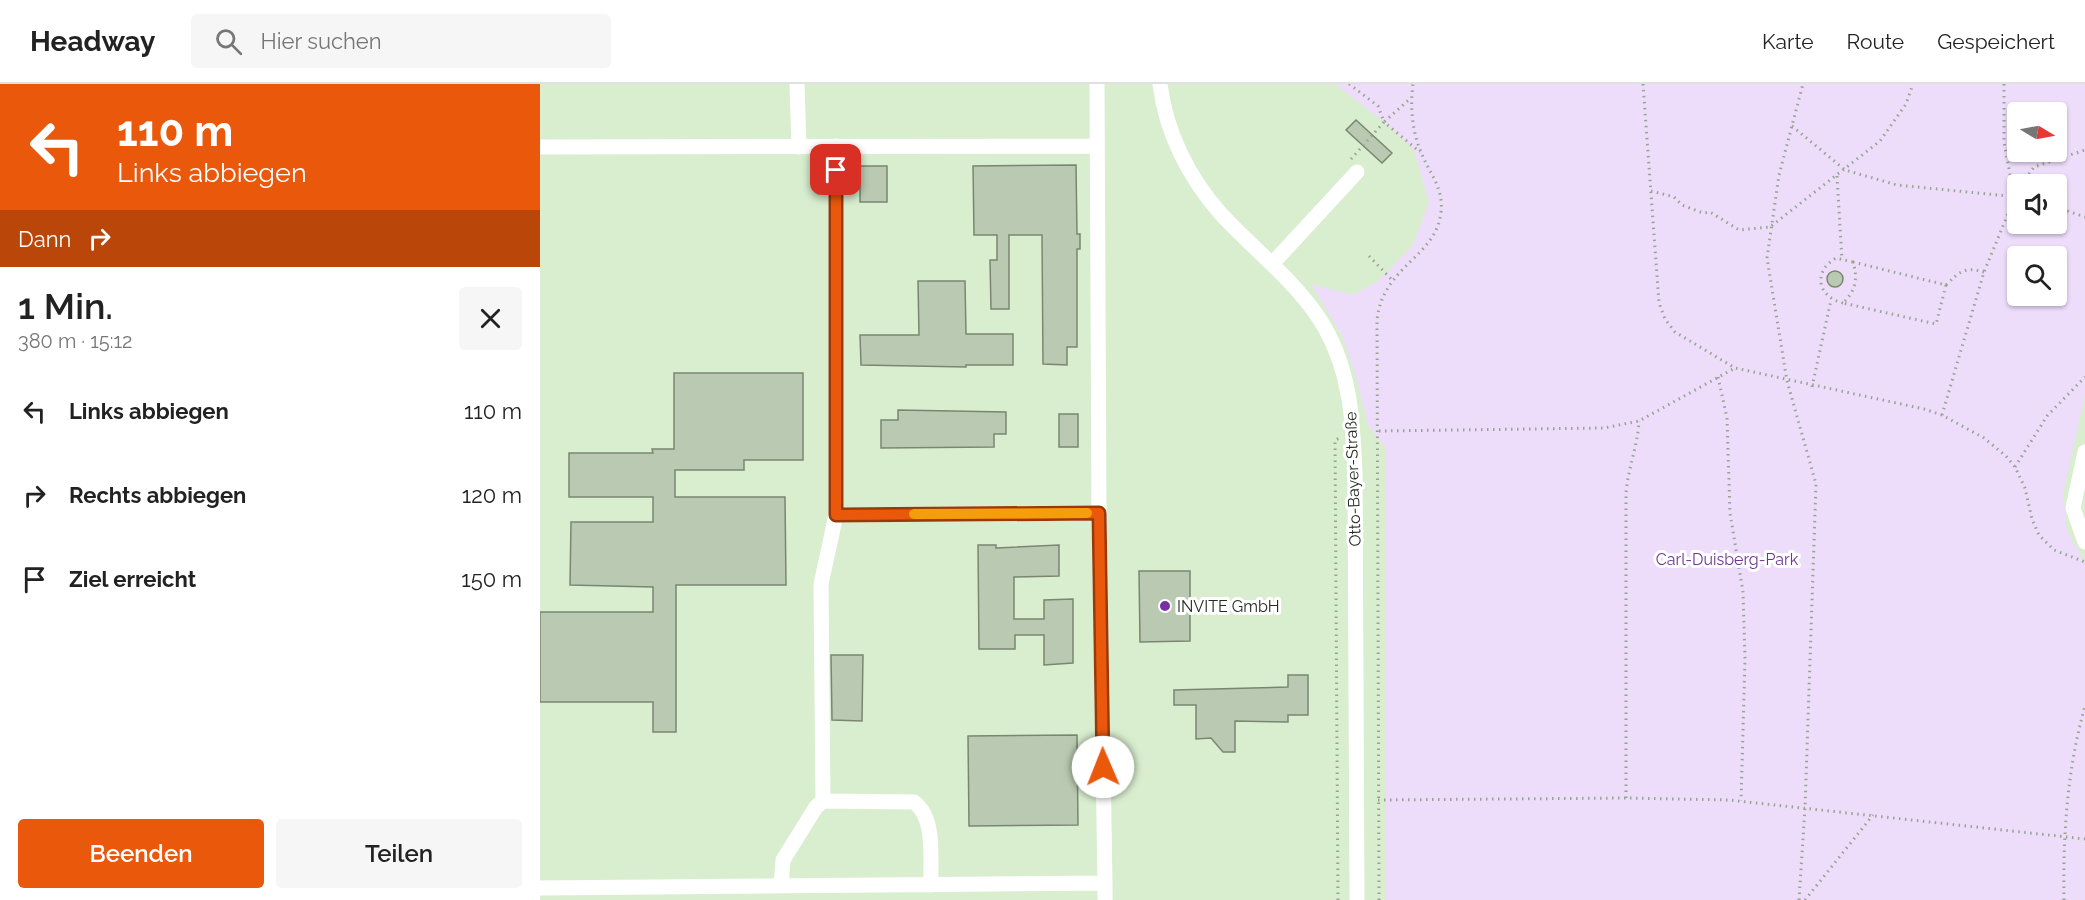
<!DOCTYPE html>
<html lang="de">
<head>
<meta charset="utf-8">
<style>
  :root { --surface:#fff; --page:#f6f6f6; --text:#222; --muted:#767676; --line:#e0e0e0; --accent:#ea580c }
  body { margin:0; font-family:Raleway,sans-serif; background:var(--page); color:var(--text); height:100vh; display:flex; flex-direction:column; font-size:22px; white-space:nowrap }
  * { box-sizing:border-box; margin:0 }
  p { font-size:20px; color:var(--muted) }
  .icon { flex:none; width:33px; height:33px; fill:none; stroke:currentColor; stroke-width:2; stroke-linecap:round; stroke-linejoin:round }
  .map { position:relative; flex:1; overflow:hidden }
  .panel { display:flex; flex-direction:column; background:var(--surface); width:540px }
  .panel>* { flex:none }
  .hud { background:#ea580c; color:#fff; overflow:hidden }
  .needle { width:39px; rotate:100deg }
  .buttons { position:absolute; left:1467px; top:18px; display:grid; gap:12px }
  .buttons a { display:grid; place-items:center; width:60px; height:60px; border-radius:6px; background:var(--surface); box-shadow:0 2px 4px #0004; font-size:30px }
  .pin { position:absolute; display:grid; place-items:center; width:51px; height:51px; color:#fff; margin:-26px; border-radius:12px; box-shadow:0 3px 9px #0006 }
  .me { position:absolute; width:66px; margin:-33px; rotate:359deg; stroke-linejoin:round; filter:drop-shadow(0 0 4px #0008) }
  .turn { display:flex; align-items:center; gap:21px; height:126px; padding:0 18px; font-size:27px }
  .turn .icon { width:78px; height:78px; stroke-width:2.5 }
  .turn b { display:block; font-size:42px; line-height:51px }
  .then { display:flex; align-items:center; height:57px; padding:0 18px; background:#0003; gap:12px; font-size:22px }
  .round { display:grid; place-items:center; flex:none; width:63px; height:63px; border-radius:6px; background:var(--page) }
  .overview { display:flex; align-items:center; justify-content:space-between; height:102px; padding:0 18px }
  h1 { font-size:36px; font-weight:600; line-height:45px }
  .action { display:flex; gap:12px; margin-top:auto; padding:12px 18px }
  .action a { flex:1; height:69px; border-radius:6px; background:var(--accent); color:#fff; font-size:24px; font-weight:600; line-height:69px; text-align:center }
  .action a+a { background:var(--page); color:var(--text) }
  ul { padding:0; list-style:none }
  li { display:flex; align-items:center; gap:18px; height:84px; padding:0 18px }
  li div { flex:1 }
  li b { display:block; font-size:22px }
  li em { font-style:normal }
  header { display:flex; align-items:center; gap:36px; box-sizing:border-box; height:84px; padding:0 30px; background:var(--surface); border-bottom:2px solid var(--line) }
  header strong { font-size:28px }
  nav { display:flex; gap:33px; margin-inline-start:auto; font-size:21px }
  .search { width:420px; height:54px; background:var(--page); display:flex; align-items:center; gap:15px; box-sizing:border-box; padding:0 21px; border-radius:6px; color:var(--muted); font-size:22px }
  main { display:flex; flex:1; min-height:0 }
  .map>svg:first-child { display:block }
  .built { fill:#d9eecf; fill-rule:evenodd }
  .green { fill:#edddfa; fill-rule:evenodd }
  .building { fill:#bacab2; stroke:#798771; stroke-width:1.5 }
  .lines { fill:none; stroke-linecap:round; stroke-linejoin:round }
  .path { stroke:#97a491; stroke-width:3; stroke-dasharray:1.5 4.5; stroke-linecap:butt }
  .minor { stroke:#fff; stroke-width:15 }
  .route-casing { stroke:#983908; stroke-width:15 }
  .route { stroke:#ea580c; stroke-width:10 }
  .slow { stroke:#f59e0b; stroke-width:10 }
  .poi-dot { fill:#7830a3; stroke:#fff; stroke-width:2 }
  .labels { text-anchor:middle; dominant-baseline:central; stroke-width:6; stroke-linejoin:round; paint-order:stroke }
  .street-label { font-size:16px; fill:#242a21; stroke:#fff }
  .park-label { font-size:16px; fill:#6d3590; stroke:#fff }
  .poi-label { font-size:16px; fill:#242a21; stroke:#fff; text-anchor:start }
</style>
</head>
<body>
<header>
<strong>Headway</strong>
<div class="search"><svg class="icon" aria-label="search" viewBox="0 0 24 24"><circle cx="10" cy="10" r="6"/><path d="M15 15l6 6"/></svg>Hier suchen</div>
<nav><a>Karte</a><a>Route</a><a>Gespeichert</a></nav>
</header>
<main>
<section class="panel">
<div class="hud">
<div class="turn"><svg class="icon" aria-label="left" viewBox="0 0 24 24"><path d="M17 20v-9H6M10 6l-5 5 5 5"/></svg><div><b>110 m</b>Links abbiegen</div></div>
<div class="then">Dann<svg class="icon" aria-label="right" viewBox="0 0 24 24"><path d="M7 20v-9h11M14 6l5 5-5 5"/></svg></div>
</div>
<div class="overview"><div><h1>1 Min.</h1><p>380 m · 15:12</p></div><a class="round"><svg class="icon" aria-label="close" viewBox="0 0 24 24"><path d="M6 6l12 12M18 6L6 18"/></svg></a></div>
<ul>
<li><svg class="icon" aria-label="left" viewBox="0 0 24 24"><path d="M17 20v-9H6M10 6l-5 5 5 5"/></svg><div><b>Links abbiegen</b></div><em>110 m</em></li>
<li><svg class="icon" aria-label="right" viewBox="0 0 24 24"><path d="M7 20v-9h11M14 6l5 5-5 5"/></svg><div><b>Rechts abbiegen</b></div><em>120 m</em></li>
<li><svg class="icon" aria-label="arrive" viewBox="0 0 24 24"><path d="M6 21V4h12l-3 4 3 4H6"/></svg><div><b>Ziel erreicht</b></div><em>150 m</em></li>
</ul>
<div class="action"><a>Beenden</a><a>Teilen</a></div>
</section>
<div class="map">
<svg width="1545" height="816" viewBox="0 0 1545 816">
  <rect width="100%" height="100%" fill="#e9fae1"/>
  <path class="built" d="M 0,0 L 1545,0 L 1545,816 L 0,816 ZM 1478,28 L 1516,28 L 1516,68 L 1478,68 ZM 1478,100 L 1516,100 L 1516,140 L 1478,140 ZM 1478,172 L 1516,172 L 1516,212 L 1478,212 Z"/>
  <path class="green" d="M 795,0 L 1545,0 L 1545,311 L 1523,410 L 1527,446 L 1545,479 L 1545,816 L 846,816 L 845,363 L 828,341 L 816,293 L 802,252 L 771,200 L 813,211 L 838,197 L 873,161 L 889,118 L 874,66 L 844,38 ZM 1516,28 L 1516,68 L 1478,68 L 1478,28 ZM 1516,100 L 1516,140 L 1478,140 L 1478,100 ZM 1516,172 L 1516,212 L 1478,212 L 1478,172 Z"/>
  <path class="building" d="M 816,36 L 852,69 L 842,79 L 806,46 Z
    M 536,81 L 537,150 L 540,150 L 540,165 L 537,165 L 537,263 L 527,263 L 527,281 L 503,280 L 502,151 L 469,151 L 469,225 L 451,225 L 450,176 L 457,176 L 457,151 L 434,151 L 433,82 Z
    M 320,82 L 347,82 L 347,118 L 320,118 Z
    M1287 195a8 8 0 1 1 16 0a8 8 0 1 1-16 0Z
    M 378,197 L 425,197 L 426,250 L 473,250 L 473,281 L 426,281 L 426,283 L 321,281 L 320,251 L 379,251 Z
    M 134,289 L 263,289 L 263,376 L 204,376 L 204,386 L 135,386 L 135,413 L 245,413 L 246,501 L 136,501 L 136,648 L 113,648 L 113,618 L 0,618 L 0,528 L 113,528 L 113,503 L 30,501 L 31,438 L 113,438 L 113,413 L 29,413 L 29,369 L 113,369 L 112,365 L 134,365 Z
    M 358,326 L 466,328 L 466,350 L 454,350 L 454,363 L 341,364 L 341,336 L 358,336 Z
    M 519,330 L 538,330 L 538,363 L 519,363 Z
    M 438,461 L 456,461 L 456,464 L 519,461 L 519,492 L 474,493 L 474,535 L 504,535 L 504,516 L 533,515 L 533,579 L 504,581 L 504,551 L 475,551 L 475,565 L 439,565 Z
    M 599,487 L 650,487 L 650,557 L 600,558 Z
    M 291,571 L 323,571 L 322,637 L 292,636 Z
    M 748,591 L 768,591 L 768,631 L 748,631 L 748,638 L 695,637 L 695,668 L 683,668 L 671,654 L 656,655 L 656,621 L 634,621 L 634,606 L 748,603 Z
    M 537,651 L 538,741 L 429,742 L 428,652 Z"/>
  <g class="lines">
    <path class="path" d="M 809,0 L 838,22 L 844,38 L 871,14
      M 1103,0 L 1119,219 L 1125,235 L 1135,248 L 1195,284 L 1384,325 L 1402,331 L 1444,354 L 1466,372 L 1475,383 L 1485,404 L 1492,435 L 1499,451 L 1514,466 L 1545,478
      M 1464,0 L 1464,58 L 1473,106
      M 1252,42 L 1305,86 L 1357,101 L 1468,112
      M 811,75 L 844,38 L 880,68
      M 1297,92 L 1302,176
      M 1482,100 L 1494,83 L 1545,66
      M 1478,106 L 1470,108 L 1468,115 L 1472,120 L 1478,121
      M 1111,107 L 1134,113 L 1142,121 L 1163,129 L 1170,128 L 1199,146 L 1230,143 L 1340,57 L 1366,20 L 1373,0
      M 1516,123 L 1545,133
      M 829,172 L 852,196
      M 1313,178 L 1406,201 L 1396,240 L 1303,219 C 1316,206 1318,195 1313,178 Z
      M 1406,201 C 1419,188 1425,182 1444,188
      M 1303,219 C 1278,213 1272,188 1296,174 L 1313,178
      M 1178,293 L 1187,334 L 1190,429 L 1203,508 L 1205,575 L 1201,717
      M 1272,303 L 1291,216
      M 1402,331 L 1444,188 L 1472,120
      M 839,347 L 1064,344 L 1099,337 L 1195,284
      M 1475,383 L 1507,332 L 1545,293
      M 1086,714 L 1086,409 C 1088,384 1098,361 1099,337
      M 838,716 L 1086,714 L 1189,716 L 1545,755
      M 798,816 L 795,356 L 800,354
      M 839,816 L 837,236 C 843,181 896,174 901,128 C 904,104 889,89 881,68 C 872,47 870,22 873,0
      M 1259,816 L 1265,724 L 1276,400 L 1247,297 L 1227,174 L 1239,91 L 1263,0
      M 1265,816 L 1333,731
      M 1524,816 C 1523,750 1527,686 1545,622"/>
    <path class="minor" d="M 257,0 L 259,63
      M 557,0 L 559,429 L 565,799
      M 620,0 C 626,49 649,94 681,130 C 716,168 759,199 785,244 C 811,290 813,339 815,390 L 817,816
      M 0,63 L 556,62
      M 732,180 L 817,88
      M 1545,368 L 1533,424 L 1545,458
      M 296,431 L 559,429
      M 283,717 L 281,500 L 296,431 L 296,62
      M 241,802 L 243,776 L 276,723 L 283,717 L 374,718 C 396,734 390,775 391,801
      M 0,804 L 565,799 L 565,816"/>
  </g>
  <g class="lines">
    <g class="route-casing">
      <path id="route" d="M 296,86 L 296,431 L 559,429 L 563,683"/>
    </g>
    <use href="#route" class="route"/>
    <path class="slow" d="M 374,430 L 547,429"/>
  </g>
  <circle class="poi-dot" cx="625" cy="522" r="6"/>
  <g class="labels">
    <g class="street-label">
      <text transform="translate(813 395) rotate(-92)">Otto-Bayer-Straße</text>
    </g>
    <g class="park-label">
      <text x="1187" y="475">Carl-Duisberg-Park</text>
    </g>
    <g class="poi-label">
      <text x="637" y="522">INVITE GmbH</text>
    </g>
  </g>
</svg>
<div class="buttons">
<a><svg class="needle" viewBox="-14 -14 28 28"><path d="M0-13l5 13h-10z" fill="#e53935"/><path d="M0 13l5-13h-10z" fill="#767676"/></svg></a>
<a><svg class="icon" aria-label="sound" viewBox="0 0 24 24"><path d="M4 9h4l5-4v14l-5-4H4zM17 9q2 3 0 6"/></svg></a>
<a><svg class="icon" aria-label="search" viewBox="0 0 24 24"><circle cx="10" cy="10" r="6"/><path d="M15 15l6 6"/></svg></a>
</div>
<div class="pin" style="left:296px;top:86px;background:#d93025"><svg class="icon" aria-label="arrive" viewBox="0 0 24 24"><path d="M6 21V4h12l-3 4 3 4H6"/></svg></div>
<svg class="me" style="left:563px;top:683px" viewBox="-20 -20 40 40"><circle r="19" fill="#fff"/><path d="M0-13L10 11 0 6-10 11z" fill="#ea580c"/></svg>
</div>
</main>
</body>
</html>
